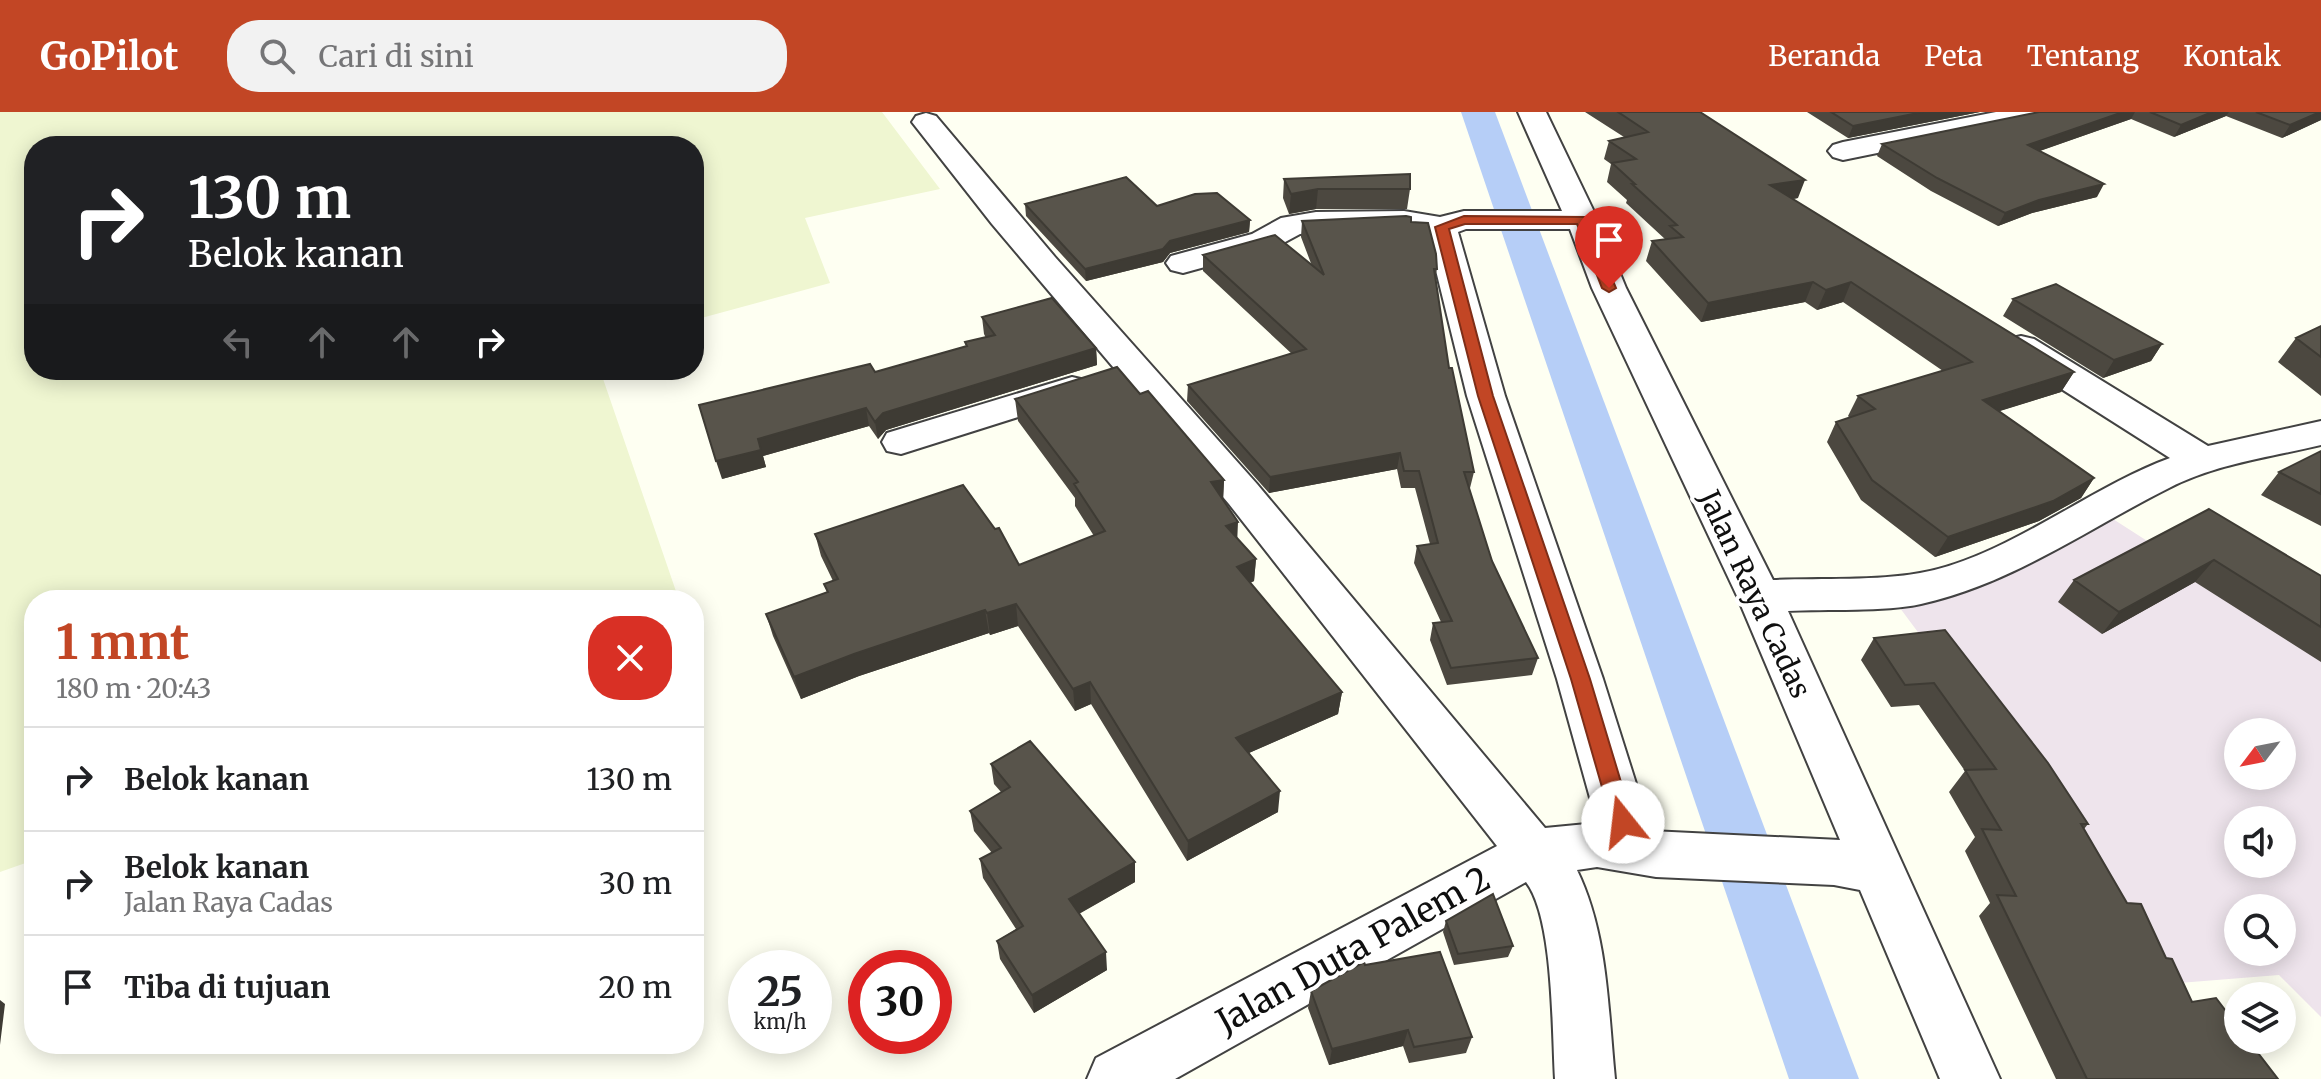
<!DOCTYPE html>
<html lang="id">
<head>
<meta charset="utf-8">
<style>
  :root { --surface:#fff; --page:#f2f2f2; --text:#202124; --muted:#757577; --line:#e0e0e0; --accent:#c24625 }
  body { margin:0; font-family:Merriweather,serif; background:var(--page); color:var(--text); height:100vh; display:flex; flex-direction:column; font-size:30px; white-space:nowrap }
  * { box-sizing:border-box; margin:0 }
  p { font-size:26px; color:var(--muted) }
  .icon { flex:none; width:44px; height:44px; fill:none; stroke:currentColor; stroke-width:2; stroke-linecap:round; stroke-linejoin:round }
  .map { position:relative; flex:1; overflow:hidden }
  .drawer { position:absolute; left:24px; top:478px; width:680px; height:464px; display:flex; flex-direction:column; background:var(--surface); border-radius:32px; box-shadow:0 4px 20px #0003 }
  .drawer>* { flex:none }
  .guide { position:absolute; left:24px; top:24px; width:680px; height:244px; border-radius:32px; box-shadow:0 4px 20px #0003; background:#202124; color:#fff; overflow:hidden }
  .needle { width:52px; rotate:238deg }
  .controls { position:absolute; left:2224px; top:606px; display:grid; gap:16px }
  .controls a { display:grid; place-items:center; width:72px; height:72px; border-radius:50%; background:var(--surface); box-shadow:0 4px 20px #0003; font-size:40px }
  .speed { position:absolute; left:728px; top:838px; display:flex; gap:16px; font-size:40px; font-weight:700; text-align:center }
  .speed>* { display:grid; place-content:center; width:104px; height:104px; border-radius:50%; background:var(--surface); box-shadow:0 4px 20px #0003; line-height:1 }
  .speed small { font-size:20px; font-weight:400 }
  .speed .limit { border:12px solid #d22; background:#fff; color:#111 }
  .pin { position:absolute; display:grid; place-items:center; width:68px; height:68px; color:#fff; margin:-82px -34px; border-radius:50% 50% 50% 0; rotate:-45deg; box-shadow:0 0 8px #0007 }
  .pin .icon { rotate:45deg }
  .me { position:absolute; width:88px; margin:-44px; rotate:344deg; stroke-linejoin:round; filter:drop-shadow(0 0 6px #0008) }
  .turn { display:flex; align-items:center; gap:28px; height:168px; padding:0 32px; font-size:36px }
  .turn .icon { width:104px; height:104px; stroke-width:2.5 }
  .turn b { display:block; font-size:56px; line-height:68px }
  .lanes { display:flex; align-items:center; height:76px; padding:0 32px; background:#0003; justify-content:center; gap:40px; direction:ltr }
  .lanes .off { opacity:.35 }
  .round { display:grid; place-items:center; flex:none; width:84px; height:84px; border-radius:32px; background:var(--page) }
  .overview { display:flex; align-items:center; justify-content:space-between; height:136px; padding:0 32px }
  h1 { font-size:48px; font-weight:700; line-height:60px; color:var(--accent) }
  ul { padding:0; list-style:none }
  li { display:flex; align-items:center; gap:24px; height:104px; padding:0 32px; border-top:2px solid var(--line) }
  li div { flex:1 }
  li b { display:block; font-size:30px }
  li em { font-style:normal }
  header { display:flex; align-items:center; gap:48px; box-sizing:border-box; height:112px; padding:0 40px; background:var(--accent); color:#fff }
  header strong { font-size:38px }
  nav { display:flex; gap:44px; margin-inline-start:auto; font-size:28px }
  .search { width:560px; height:72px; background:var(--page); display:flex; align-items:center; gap:20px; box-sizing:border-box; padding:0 28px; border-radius:32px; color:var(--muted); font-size:30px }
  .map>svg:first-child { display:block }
  .industrial { fill:#eee4ec; fill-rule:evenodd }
  .farmland { fill:#eff6d1 }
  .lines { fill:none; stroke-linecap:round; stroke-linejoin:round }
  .canal { fill:#b6cef7; fill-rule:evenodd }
  .minor-casing { stroke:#424242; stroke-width:4 }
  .minor { fill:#fff; fill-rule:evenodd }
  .wall { fill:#4c4840 }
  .shaded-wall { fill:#3e3b34 }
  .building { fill:#58544b; stroke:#3e3b34; stroke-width:2 }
  .route { fill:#c24625; stroke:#7e2e18; stroke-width:2 }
  .labels { text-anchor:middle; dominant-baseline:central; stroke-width:8; stroke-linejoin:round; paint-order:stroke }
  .street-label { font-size:28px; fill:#0f0f0f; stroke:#fff }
  .near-street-label { font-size:34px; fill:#0f0f0f; stroke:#fff }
</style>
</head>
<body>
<header>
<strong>GoPilot</strong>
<div class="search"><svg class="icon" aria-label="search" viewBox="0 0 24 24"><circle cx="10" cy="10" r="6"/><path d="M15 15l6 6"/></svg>Cari di sini</div>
<nav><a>Beranda</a><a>Peta</a><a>Tentang</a><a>Kontak</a></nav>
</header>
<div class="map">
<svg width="2321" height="967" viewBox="0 0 2321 967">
  <rect width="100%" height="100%" fill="#fefff2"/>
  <path class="industrial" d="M 2113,407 L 2312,535 L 2321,534 L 2321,905 L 2279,863 L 2179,871 L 1897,492 ZM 2238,620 L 2282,620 L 2282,664 L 2238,664 ZM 2238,708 L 2282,708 L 2282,752 L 2238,752 ZM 2238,796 L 2282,796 L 2282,840 L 2238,840 Z"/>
  <path class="farmland" d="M 0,0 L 882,0 L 940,77 L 805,106 L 830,171 L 694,208 L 694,34 L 34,34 L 34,258 L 600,258 L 679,488 L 34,488 L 34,748 L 0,760 Z"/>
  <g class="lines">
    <path class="canal" d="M 1461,0 L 1495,0 L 1859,967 L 1789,967 Z"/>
    <g class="minor-casing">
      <path id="minor" d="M 1518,0 L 1546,0 L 1598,108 L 1626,176 L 1773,468 C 1817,466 1877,469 1920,461 C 2005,446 2088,376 2170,346 L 2008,243 L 2003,235 L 2008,227 L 2021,224 L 2034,227 L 2208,334 L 2321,309 L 2321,333 C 2271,345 2215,352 2169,376 C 2087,417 2012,472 1921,492 C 1885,500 1826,497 1788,499 L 2000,967 L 1940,967 L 1860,778 L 1834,773 L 1656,765 L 1597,755 L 1577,758 C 1608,822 1608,897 1615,967 L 1555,967 C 1552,920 1554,806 1526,770 L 1175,967 L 1087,967 L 1096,946 L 1497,734 L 1229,392 L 992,112 L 912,10 L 916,4 L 926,1 L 936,4 L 1055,145 L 1257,372 L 1545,716 L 1597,711 L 1557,567 L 1467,284 L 1427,122 L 1404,117 L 1300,122 L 1274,136 L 1183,161 L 1171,158 L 1166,151 L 1171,144 L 1252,122 L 1281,106 L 1316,100 L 1404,99 L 1440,105 L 1464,99 L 1562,99 ZM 1466,117 L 1570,117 L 1592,176 L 1737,484 L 1840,728 L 1651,719 L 1603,567 L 1505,284 L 1458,120 Z
        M 1996,0 L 2053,0 L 2049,6 L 2039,8 L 1843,48 L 1833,45 L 1828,39 L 1833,33 L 1843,30 Z
        M 1072,265 L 1085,268 L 1091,276 L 1085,284 L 901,342 L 887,339 L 882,330 L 887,321 Z"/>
    </g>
    <use href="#minor" class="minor"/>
  </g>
  <path class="wall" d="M 1585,0 L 1700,0 L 1798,86 L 1793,87 L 2074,260 L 2061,280 L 1999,299 L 2094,366 L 2081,386 L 2039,409 L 1935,445 L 1861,388 L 1827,330 L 1836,310 L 1850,306 L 1848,304 L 1858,284 L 1943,259 L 1843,190 L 1817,198 L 1805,190 L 1701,210 L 1646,149 L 1652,129 L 1666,128 L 1626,91 L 1627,88 L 1607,70 L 1611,52 L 1604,47 L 1609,29 L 1624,25 Z
    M 1807,0 L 1980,0 L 1848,26 Z
    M 2039,0 L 2321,0 L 2321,8 L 2282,26 L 2226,4 L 2174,25 L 2131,7 L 2040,39 L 2097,85 L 2032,101 L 1998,114 L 1931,79 L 1877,44 L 1882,32 Z
    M 1284,67 L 1410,77 L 1407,97 L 1316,97 L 1289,102 L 1283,86 Z
    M 1025,92 L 1157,94 L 1250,108 L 1249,120 L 1170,141 L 1163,150 L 1086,169 L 1026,104 Z
    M 1302,109 L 1411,110 L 1437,157 L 1435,166 L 1449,256 L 1474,360 L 1470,376 L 1469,376 L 1492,449 L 1538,546 L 1532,563 L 1447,573 L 1430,528 L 1433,511 L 1441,510 L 1414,451 L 1417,434 L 1430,432 L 1415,376 L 1401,376 L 1397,357 L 1269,381 L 1187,289 L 1188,273 L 1292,242 L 1203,159 L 1203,143 L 1312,154 L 1301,125 Z
    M 2013,187 L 2162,232 L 2151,249 L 2103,266 L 2003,204 Z
    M 982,205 L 1096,236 L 1097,253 L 886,318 L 878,327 L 869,314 L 763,344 L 766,355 L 722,367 L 875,260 L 966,234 L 965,230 L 986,226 L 984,222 Z
    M 2321,214 L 2321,284 L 2278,250 L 2296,226 Z
    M 1140,282 L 1224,368 L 1223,387 L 1237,426 L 1256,447 L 1254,469 L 1250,471 L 1342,580 L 1338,602 L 1249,641 L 1278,700 L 1187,749 L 1091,592 L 1075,599 L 1018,514 L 990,523 L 989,521 L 859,564 L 801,587 L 773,524 L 766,502 L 827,480 L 824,472 L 833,469 L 821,444 L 815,422 L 1019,453 L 1094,424 L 1075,394 L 1075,386 L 1018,309 L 1015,287 Z
    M 2321,339 L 2321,414 L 2261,383 L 2279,360 Z
    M 2209,397 L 2321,464 L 2321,550 L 2195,470 L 2102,522 L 2058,490 L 2074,468 Z
    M 1945,518 L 2088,712 L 2084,717 L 2127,791 L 2166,846 L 2192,890 L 2278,967 L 2056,967 L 1979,804 L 1990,791 L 1965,739 L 1975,725 L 1949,680 L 1965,659 L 1919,593 L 1891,595 L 1861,548 L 1874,526 Z
    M 991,652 L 1135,750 L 1135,770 L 1079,802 L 1107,858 L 1034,901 L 1000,847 L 997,829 L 1016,817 L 983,766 L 980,747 L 992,741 L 974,719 L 970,699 L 1001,680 L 994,672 Z
    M 1446,809 L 1513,834 L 1508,845 L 1454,853 L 1443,820 Z
    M 1365,853 L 1472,925 L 1466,941 L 1409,951 L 1403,934 L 1329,953 L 1308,896 L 1311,879 Z"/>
  <path class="shaded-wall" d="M 1923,0 L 1980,0 L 1848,26 L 1853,14 Z
    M 2123,0 L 2135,0 L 2131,7 L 2022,45 L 2028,33 Z
    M 2212,0 L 2229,0 L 2226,4 L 2174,25 L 2181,13 Z
    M 2321,0 L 2321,8 L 2282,26 L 2290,13 Z
    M 1805,68 L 1798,86 L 1763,92 L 1770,73 Z
    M 2104,72 L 2097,85 L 2032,101 L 1998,114 L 2005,101 L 2039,88 Z
    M 1318,77 L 1316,97 L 1289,102 L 1291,82 Z
    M 1250,108 L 1249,120 L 1170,141 L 1163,150 L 1086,169 L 1085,157 L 1170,129 Z
    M 1813,170 L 1805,190 L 1701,210 L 1708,191 Z
    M 1851,170 L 1843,190 L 1817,198 L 1826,178 Z
    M 2162,232 L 2151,249 L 2103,266 L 2114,248 Z
    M 1096,236 L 1097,253 L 886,318 L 878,327 L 875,310 L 883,301 Z
    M 2074,260 L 2061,280 L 1971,308 L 1983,288 Z
    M 866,296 L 869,314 L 763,344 L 766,355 L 722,367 L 716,349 L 758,327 Z
    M 1400,341 L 1397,357 L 1269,381 L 1270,365 Z
    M 2094,366 L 2081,386 L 2039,409 L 1935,445 L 1948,425 Z
    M 1224,368 L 1223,390 L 1211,370 Z
    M 1238,410 L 1237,433 L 1226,414 Z
    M 1256,447 L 1254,469 L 1236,477 L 1237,455 Z
    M 2214,448 L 2195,470 L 2102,522 L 2119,500 Z
    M 1016,492 L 1018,514 L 990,523 L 987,501 Z
    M 985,498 L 989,521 L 859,564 L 801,587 L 794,565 L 854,542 Z
    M 1090,570 L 1091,592 L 1075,599 L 1073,577 Z
    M 1342,580 L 1338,602 L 1235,647 L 1236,626 Z
    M 1280,679 L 1278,700 L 1187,749 L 1188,729 Z
    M 1135,750 L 1135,770 L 1071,806 L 1069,787 Z
    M 1106,840 L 1107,858 L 1034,901 L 1032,883 Z
    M 0,888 L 5,892 L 0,933 Z
    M 1408,918 L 1403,934 L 1329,953 L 1332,937 Z"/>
  <path class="building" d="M 1618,0 L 1700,0 L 1805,68 L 1770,73 L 2074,260 L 1983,288 L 2094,366 L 2053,389 L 1948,425 L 1872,368 L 1836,310 L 1875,297 L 1858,284 L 1972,250 L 1851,170 L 1826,178 L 1813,170 L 1708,191 L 1652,129 L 1683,125 L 1670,114 L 1677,113 L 1632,72 L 1635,72 L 1612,51 L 1636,47 L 1609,29 L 1648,20 Z
    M 1831,0 L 1923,0 L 1853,14 Z
    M 2039,0 L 2123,0 L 2028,33 L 2104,72 L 2039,88 L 2005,101 L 1937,66 L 1882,32 Z
    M 2150,0 L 2212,0 L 2181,13 Z
    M 2256,0 L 2320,0 L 2290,13 Z
    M 1410,62 L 1410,77 L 1318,77 L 1291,82 L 1284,67 Z
    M 1126,65 L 1157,94 L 1195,82 L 1217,81 L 1250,108 L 1170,129 L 1163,137 L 1085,157 L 1025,92 Z
    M 1406,104 L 1411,105 L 1411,110 L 1428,111 L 1436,142 L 1437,157 L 1434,157 L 1449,256 L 1452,256 L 1474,360 L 1464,360 L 1492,449 L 1538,546 L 1451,556 L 1433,511 L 1452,509 L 1417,434 L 1438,431 L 1419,359 L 1404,359 L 1400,341 L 1270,365 L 1188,273 L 1306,237 L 1203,143 L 1275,123 L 1324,163 L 1302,109 Z
    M 2056,172 L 2162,232 L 2114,248 L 2013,187 Z
    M 1052,186 L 1096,236 L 883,301 L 875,310 L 866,296 L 758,327 L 761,338 L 716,349 L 699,293 L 870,252 L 875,260 L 967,234 L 965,230 L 995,223 L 982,205 Z
    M 2321,214 L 2321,245 L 2296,226 Z
    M 1117,255 L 1140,282 L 1148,279 L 1224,368 L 1211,370 L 1238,410 L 1226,414 L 1256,447 L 1237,455 L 1342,580 L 1236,626 L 1280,679 L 1188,729 L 1090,570 L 1073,577 L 1016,492 L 987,501 L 985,498 L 854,542 L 794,565 L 766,502 L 828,480 L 824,472 L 838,467 L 815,422 L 963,373 L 995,417 L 999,416 L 1019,453 L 1105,419 L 1074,372 L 1078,370 L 1015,287 Z
    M 2321,339 L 2321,382 L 2279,360 Z
    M 2209,397 L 2321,464 L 2321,515 L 2214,448 L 2119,500 L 2074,468 Z
    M 1945,518 L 2048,651 L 2088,712 L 2081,712 L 2127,791 L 2141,792 L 2166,846 L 2172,847 L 2192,890 L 2216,886 L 2238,915 L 2238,928 L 2248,928 L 2278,967 L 2087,967 L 1997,783 L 2016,784 L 1982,717 L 2001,718 L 1965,658 L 1996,657 L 1934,571 L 1905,573 L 1874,526 Z
    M 1030,629 L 1135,750 L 1069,787 L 1106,840 L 1032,883 L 997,829 L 1023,814 L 980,747 L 1001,736 L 970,699 L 1010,675 L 991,652 Z
    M 1493,782 L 1513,834 L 1458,842 L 1446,809 Z
    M 1440,840 L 1472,925 L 1414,935 L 1408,918 L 1332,937 L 1311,879 L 1364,850 L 1365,853 Z"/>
  <path class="route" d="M 1464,104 L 1586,105 L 1616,176 L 1609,180 L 1602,176 L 1577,112 L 1465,112 L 1449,117 L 1493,284 L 1590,567 L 1633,710 L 1630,717 L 1623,719 L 1615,717 L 1612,710 L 1571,567 L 1478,284 L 1435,115 Z"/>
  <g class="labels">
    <g class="street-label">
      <text transform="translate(1755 482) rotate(65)">Jalan Raya Cadas</text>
    </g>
    <g class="near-street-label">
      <text transform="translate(1353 838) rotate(-29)">Jalan Duta Palem 2</text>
    </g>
  </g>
</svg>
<div class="controls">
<a><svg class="needle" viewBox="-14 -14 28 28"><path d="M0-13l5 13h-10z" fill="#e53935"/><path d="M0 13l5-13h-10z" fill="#757577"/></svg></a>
<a><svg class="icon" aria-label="sound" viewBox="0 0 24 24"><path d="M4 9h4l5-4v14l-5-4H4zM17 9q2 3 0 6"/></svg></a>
<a><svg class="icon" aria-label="search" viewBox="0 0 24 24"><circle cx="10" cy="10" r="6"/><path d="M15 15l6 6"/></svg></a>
<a><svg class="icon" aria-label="layers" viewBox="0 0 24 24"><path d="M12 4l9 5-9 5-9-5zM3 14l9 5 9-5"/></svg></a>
</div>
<div class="speed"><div>25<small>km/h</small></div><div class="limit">30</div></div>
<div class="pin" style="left:1609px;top:176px;background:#d93025"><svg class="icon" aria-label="arrive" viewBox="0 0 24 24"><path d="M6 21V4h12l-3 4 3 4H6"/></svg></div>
<svg class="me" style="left:1623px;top:710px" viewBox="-20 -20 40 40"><circle r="19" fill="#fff"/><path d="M0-13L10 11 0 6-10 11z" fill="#c24625"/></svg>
<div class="guide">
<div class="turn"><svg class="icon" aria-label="right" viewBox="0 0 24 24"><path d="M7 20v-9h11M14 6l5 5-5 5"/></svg><div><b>130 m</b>Belok kanan</div></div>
<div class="lanes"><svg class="icon off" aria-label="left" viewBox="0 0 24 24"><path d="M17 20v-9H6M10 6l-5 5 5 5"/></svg><svg class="icon off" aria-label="ahead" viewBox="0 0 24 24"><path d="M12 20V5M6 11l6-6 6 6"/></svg><svg class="icon off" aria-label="ahead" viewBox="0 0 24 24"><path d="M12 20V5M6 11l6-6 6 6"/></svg><svg class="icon" aria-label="right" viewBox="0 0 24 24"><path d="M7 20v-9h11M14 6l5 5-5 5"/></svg></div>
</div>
<section class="drawer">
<div class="overview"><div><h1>1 mnt</h1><p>180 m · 20:43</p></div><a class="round" style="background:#d93025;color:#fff"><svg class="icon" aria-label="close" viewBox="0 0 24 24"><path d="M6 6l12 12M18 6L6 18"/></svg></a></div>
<ul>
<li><svg class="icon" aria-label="right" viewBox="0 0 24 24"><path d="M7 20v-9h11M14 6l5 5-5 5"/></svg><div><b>Belok kanan</b></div><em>130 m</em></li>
<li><svg class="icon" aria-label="right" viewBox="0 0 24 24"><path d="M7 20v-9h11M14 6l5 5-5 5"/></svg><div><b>Belok kanan</b><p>Jalan Raya Cadas</p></div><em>30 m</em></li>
<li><svg class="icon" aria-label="arrive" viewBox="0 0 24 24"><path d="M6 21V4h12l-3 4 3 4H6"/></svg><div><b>Tiba di tujuan</b></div><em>20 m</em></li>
</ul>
</section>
</div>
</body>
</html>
